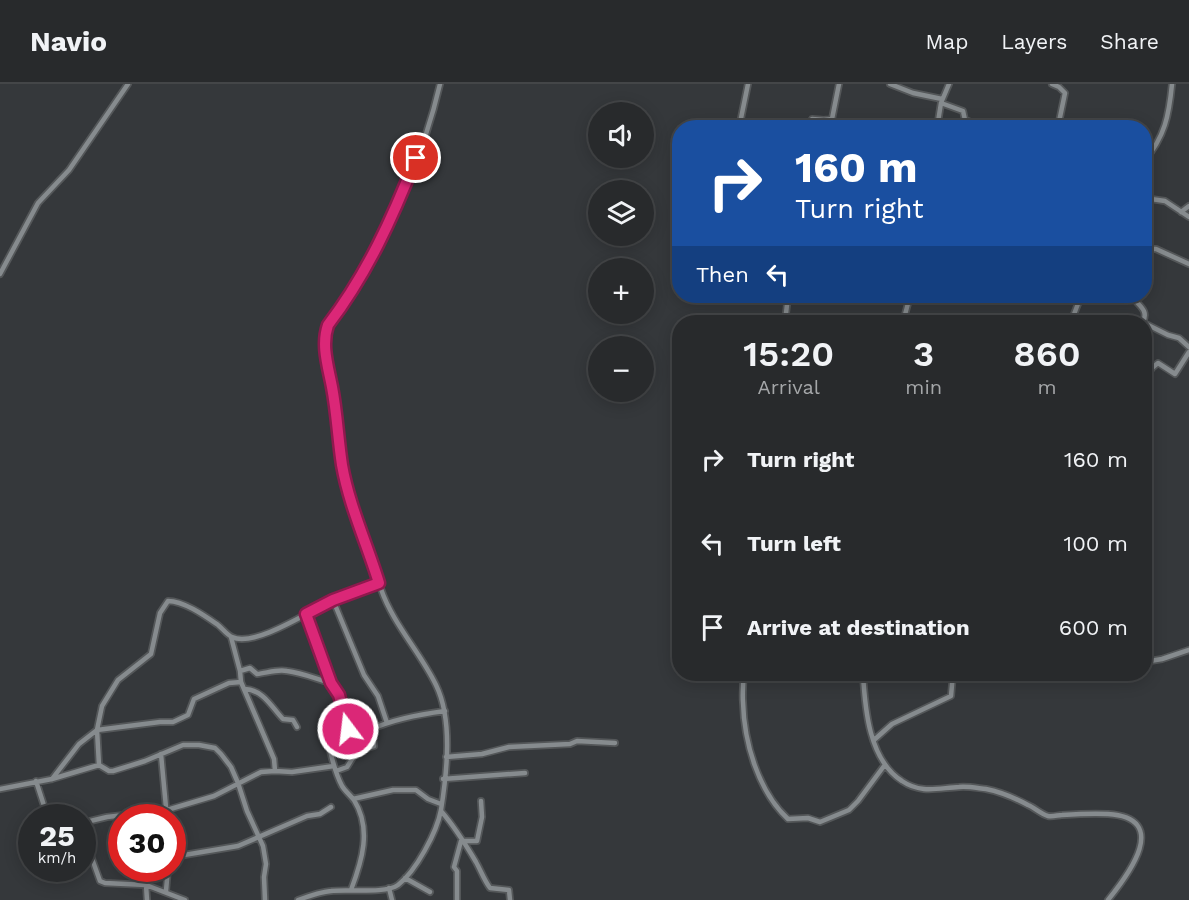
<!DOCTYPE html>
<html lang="en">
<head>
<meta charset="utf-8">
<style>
  :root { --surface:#282a2c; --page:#343638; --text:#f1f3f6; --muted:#a5a7a9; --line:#444648 }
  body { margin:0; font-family:"Work Sans",sans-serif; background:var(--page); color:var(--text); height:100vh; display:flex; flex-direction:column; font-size:22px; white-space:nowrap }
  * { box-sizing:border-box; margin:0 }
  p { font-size:20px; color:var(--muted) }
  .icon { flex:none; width:33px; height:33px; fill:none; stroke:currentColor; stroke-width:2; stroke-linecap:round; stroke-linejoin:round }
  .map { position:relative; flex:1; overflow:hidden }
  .side { position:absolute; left:672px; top:231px; width:480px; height:366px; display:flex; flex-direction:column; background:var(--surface); border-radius:24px; box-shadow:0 3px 15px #0003,0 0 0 2px var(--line) }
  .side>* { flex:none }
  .hud { position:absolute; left:672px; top:36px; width:480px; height:183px; border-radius:24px; box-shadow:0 3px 15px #0003,0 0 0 2px var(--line); background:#1a4fa0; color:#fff; overflow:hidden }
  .tools { position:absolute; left:588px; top:18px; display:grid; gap:12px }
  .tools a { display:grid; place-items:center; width:66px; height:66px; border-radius:50%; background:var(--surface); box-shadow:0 3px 15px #0003,0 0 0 2px var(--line); font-size:30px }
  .speed { position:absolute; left:18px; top:720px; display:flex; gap:12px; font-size:30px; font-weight:700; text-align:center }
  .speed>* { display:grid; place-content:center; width:78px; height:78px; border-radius:50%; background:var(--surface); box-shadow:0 3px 15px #0003,0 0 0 2px var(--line); line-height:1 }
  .speed small { font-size:15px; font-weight:400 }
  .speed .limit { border:9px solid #d22; background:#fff; color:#111 }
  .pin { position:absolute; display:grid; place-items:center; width:51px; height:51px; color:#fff; margin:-26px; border:3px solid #fff; border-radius:50%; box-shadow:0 2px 6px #0007 }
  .me { position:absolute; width:66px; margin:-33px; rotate:345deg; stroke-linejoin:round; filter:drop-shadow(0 0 4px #0008) }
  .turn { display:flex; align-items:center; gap:21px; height:126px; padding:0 24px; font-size:27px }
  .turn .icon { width:78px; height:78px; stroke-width:2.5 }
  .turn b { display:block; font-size:42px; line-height:51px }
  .then { display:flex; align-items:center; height:57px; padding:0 24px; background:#0003; gap:12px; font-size:22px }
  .eta { display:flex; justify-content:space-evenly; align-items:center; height:102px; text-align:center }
  .eta b { font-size:36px; font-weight:600; line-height:42px }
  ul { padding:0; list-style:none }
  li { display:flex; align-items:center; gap:18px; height:84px; padding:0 24px }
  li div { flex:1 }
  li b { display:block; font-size:22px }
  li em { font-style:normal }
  header { display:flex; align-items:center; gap:36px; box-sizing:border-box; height:84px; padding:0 30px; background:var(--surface); border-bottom:2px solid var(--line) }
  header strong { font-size:28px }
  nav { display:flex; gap:33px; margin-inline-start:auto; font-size:21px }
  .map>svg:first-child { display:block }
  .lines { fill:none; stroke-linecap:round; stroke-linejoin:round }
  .street-casing { stroke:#545759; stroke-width:8 }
  .street { stroke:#868b8e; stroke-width:4.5 }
  .route-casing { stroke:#8e194d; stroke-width:15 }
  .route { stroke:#db2777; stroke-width:10 }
</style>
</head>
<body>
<header>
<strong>Navio</strong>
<nav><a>Map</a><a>Layers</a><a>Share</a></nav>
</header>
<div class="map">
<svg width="1189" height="816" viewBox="0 0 1189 816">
  <rect width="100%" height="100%" fill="#35383b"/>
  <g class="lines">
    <g class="street-casing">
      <path id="street" d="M 890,0 L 913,9 L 942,15
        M 1052,0 L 1059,3 L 1065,9 L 1059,38 L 1065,44
        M 941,19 L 963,27 L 965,36 L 988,44
        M 739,44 L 748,0
        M 809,44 L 812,35 L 824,36 L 832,35 L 839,0
        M 937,44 L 941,19 L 949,0
        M 1144,77 C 1165,53 1169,31 1172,0
        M 1144,114 L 1165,117 L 1189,133
        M 1181,128 L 1189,122
        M 1144,165 L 1156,165 L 1189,180
        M 0,190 L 38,119 L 69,86 L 128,0
        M 1132,212 C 1138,222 1149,225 1143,238
        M 785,238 L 788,212
        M 903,238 L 910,212
        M 1071,238 L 1081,212
        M 1144,239 L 1168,251 L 1179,254 L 1189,263
        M 1144,296 L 1152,284 L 1158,279 L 1175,290 L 1189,268
        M 333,516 L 364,591 L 378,612 L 387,639
        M 306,530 L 331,599 L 339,611 L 348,645 L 329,662 C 332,675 335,689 342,702 C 345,707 350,711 354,716 C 372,745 362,777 351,806
        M 1144,578 L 1162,575 L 1189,566
        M 240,587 L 250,584 L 257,590 C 267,589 277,585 287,587 C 303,589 316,595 331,599
        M 743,590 C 744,599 742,608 743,618 C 744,658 758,707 788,735 L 808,734 L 820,738 L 849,726 L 858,717 L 884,682
        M 863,590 C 865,625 869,676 902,697 C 921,710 938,704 959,703 C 967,702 977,704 986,705 C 1001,708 1015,714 1028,721 C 1035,724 1041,730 1048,732 C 1053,733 1058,731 1062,731 C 1077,730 1093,729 1108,730 C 1171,734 1129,790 1108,816
        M 245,605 C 264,606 272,624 283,635 L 293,636 L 297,643
        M 874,656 L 892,640 L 951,612 L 953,590
        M 161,670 L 167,734
        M 446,673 L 482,670 L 509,663 L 570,660 L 577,657 L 615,659
        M 99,681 L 109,687 L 113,687 L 145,677 L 183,661 L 199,661 L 215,664 L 221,670 L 231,683 L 238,699 L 247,727 L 263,762 L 266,780 L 264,793 L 265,816
        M 275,687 L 292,688 L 334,682
        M 336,687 L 347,683 L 357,667 L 374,662 L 372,645 C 394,635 422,630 445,627
        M 52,695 L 79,660 L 97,646 L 160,638 L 173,638 L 188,631 L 194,615 L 229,599 L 241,598
        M 443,695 L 525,689
        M 36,697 L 48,734
        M 0,705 L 52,695 L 99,681 L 97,646 L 102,622 L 118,596 L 151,570 L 160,529 L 168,517 C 184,517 205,532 218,541 C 223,545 227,551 232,553 C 254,564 310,527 331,517 C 346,511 363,505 379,499
        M 353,715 L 393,706 L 416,706 L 428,715 L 441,720
        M 441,727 C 454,742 466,761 476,778 C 481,787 484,796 490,804 L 509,806 L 510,816
        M 82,739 L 107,733 L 167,726 L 214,712 L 261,688 L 275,687 L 274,675 L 241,598 L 240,587 L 231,553
        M 82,759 L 91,772 L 100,797 L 105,799 L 146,801 L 185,816
        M 172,773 L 238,762 L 307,732 L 320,730 L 331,723
        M 405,794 L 430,808
        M 146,801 L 147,816
        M 389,804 L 392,816
        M 166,807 L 168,784
        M 298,816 C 309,812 320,808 331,807 C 347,805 386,810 398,801 C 416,787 437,748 441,726 C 447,688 453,636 436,601 C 420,568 393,540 381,505 C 375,488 371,471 365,454 C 356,430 346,405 342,380 C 338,356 337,331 333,307 C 330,292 325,275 324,260 C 323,239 344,222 354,205 C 391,144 424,70 440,0
        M 457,816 L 457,787 L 454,783 L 461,757 L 477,757 L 482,733 L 481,717"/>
    </g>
    <use href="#street" class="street"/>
  </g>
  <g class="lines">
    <g class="route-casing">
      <path id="route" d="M 348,645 L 339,611 L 331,599 L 306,530 L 333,516 L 379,499 C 367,460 349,421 342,381 C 338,355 337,329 332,303 C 328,282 321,261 328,241 C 367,190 393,133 416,74"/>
    </g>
    <use href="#route" class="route"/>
  </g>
</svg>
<div class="tools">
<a><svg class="icon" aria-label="sound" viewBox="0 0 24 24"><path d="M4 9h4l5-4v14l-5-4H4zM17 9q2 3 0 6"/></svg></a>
<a><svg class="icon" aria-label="layers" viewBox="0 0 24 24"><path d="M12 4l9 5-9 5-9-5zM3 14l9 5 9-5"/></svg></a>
<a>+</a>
<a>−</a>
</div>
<div class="speed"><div>25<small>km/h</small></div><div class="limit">30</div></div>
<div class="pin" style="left:416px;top:74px;background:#d93025"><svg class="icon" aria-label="arrive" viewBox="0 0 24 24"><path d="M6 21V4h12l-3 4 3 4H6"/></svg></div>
<svg class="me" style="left:348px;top:645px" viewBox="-20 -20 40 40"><circle r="17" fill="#db2777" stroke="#fff" stroke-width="3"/><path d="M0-11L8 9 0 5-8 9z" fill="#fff"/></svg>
<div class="hud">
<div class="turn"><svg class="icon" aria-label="right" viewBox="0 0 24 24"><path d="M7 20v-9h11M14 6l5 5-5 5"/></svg><div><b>160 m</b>Turn right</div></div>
<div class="then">Then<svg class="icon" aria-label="left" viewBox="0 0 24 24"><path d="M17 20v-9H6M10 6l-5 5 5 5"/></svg></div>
</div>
<section class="side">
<div class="eta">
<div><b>15:20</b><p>Arrival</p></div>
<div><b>3</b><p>min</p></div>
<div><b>860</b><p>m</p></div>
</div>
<ul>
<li><svg class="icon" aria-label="right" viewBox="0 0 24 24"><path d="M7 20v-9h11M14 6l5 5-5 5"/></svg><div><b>Turn right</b></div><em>160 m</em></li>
<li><svg class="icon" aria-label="left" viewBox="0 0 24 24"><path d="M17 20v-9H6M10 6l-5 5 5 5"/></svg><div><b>Turn left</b></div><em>100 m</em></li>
<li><svg class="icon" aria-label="arrive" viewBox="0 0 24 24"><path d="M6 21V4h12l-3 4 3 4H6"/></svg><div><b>Arrive at destination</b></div><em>600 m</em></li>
</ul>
</section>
</div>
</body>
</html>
